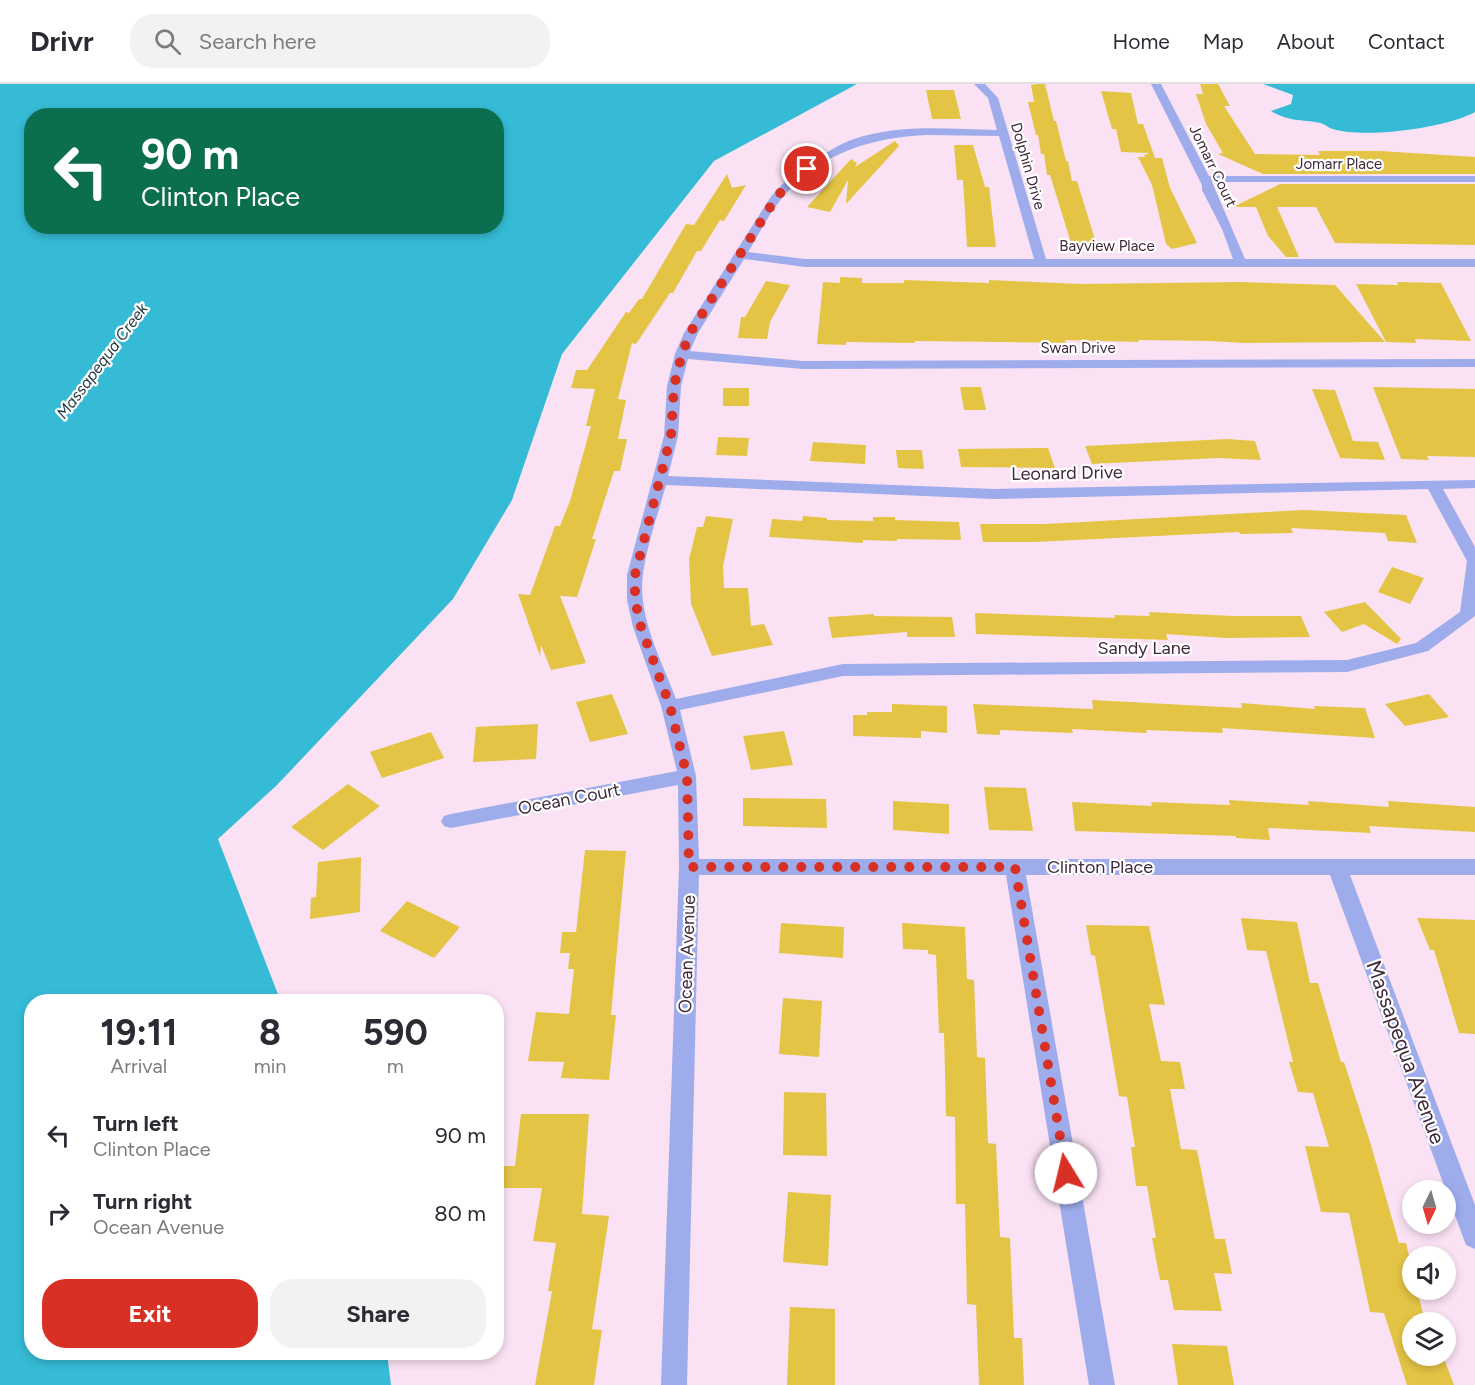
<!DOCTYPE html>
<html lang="en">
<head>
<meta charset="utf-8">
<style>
  :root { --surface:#fff; --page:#f2f2f3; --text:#2b2b33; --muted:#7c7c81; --line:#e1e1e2; --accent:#d93025 }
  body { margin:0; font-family:Figtree,sans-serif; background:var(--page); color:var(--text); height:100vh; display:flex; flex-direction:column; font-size:22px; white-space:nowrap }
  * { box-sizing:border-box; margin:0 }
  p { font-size:20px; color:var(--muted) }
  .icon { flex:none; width:33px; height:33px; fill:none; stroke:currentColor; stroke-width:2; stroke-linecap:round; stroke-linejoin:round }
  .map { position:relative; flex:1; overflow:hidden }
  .details { position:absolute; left:24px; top:910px; width:480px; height:366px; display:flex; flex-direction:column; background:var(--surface); border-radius:24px; box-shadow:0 3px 9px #0003 }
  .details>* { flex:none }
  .banner { position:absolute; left:24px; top:24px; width:480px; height:126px; border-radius:24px; box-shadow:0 3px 9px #0003; background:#0b6e4f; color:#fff; overflow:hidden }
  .needle { width:39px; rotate:185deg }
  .fabs { position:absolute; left:1402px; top:1096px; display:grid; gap:12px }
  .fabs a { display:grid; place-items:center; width:54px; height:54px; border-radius:50%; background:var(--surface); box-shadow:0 3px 9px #0003; font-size:30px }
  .pin { position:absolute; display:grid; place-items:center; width:51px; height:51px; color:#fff; margin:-26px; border:3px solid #fff; border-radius:50%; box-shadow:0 2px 6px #0007 }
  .me { position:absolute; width:66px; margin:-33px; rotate:351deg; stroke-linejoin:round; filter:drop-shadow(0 0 4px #0008) }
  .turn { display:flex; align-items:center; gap:21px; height:126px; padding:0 18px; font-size:27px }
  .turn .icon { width:78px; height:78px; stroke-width:2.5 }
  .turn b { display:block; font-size:42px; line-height:51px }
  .eta { display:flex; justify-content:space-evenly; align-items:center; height:102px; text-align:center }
  .eta b { font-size:36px; font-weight:700; line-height:42px }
  .button { display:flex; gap:12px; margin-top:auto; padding:12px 18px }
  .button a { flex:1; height:69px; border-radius:24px; background:var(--accent); color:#fff; font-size:24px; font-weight:700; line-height:69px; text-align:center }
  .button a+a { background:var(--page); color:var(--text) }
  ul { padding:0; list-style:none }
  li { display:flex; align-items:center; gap:18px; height:78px; padding:0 18px }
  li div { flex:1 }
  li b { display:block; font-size:22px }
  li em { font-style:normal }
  header { display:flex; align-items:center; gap:36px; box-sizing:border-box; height:84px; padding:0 30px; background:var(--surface); border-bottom:2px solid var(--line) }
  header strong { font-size:28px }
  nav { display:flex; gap:33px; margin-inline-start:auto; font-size:21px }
  .search { width:420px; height:54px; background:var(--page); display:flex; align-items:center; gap:15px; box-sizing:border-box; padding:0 21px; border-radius:24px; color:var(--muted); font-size:22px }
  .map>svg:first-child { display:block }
  .water { fill:#36bbd6; fill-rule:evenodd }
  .building { fill:#e4c445 }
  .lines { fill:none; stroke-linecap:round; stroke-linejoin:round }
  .minor { fill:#9eaceb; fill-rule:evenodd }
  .route { stroke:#d93025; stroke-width:10; stroke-dasharray:0 18 }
  .labels { text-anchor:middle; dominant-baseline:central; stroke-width:4.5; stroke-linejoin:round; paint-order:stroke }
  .far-street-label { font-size:15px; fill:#3f293a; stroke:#fff }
  .far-water-label { font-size:16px; font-style:italic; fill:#213d43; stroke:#fff }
  .street-label { font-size:18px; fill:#3f293a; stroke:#fff }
  .near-street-label { font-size:21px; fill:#3f293a; stroke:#fff }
</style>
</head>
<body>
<header>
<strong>Drivr</strong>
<div class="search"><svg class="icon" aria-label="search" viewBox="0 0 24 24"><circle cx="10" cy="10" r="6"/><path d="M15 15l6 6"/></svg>Search here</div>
<nav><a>Home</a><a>Map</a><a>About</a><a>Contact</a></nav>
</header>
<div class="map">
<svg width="1475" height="1301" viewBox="0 0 1475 1301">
  <rect width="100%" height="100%" fill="#fae2f4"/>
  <path class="water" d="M 0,0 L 857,0 L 714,77 L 562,270 L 512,416 L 453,515 L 277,701 L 218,755 L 281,918 L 32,918 L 32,1269 L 387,1269 L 391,1301 L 0,1301 ZM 32,32 L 496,32 L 496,142 L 32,142 Z
    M 1263,0 L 1475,0 L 1475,28 C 1447,44 1364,55 1333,45 C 1328,44 1325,40 1320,39 C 1301,35 1289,38 1271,27 L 1291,20 L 1293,11 Z"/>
  <path class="building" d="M 1037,0 L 1045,0 L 1054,37 L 1056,37 L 1066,77 L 1068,77 L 1072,97 L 1077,97 L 1097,162 L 1072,162 L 1050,91 L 1047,91 L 1044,70 L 1041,70 L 1038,51 L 1036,51 L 1028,18 L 1034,18 L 1031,1 Z
    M 1200,0 L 1218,0 L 1230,22 L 1224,22 L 1255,70 L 1320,71 L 1318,67 L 1380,67 L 1475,73 L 1475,90 L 1263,90 L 1218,70 L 1223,69 L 1206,40 L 1196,10 L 1203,10 Z
    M 926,6 L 954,6 L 961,35 L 932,35 Z
    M 1101,7 L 1131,9 L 1138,40 L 1143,40 L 1155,74 L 1162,74 L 1170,104 L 1197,159 L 1172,165 L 1166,160 L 1152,101 L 1138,73 L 1145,73 L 1144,71 L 1150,69 L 1121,68 L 1116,45 L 1112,45 Z
    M 895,57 L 899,62 L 846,120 L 848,96 L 830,128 L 807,123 L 851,75 L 857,79 L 855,83 Z
    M 954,61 L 973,61 L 985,103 L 989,103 L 996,163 L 967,163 L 963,96 L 957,96 Z
    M 727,90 L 732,104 L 746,101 L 724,137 L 720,136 L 701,167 L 697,167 L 673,209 L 670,209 L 636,260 L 632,259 L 618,315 L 626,316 L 618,355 L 627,355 L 620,387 L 614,387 L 592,455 L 596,455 L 577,513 L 560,512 L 586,579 L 551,586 L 541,561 L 540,572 L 518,510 L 530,511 L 555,442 L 560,442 L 570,417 L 591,342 L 586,342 L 595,305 L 571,304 L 576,286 L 587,286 L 626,228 L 629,229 L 639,215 L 642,215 L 686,140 L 694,141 Z
    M 1280,100 L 1475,100 L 1475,161 L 1335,159 L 1316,123 L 1277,123 L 1299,173 L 1286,173 L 1268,152 L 1256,123 L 1233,123 Z
    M 840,193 L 862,194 L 862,199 L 904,199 L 904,196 L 989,199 L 989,196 L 1082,200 L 1239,198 L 1335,201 L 1385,258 L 1245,259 L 1208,257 L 1138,256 L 1139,258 L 1065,256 L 1066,259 L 915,257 L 915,259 L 846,258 L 846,261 L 817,260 L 823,198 L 840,199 Z
    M 766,197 L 790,201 L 770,238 L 767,255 L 738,254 L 741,233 L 745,233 Z
    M 1397,198 L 1441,199 L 1471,257 L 1415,255 L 1416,259 L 1386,258 L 1356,200 L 1398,201 Z
    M 960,303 L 981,303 L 986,326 L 964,326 Z
    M 1373,303 L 1475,305 L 1475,373 L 1427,372 L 1429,376 L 1401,375 Z
    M 723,304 L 749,304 L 749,322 L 723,322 Z
    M 1312,305 L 1335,306 L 1353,357 L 1378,358 L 1385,376 L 1340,374 Z
    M 718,353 L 749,354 L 747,372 L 716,371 Z
    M 1227,355 L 1255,357 L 1261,376 L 1218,374 L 1092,380 L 1085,362 Z
    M 813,358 L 866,361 L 865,380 L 810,377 Z
    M 1048,364 L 1055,384 L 961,383 L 958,365 Z
    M 896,366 L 922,366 L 924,385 L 898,384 Z
    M 1304,426 L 1406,431 L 1417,459 L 1388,457 L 1385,449 L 1291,444 L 1293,449 L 1240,450 L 1239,448 L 1034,458 L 983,458 L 980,440 L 1045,440 Z
    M 706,432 L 733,435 L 723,482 L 724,504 L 748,504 L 751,542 L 764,540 L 773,561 L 712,572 L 691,520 L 689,475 L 697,443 L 703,443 Z
    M 803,432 L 827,434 L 827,436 L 873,437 L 873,433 L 895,433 L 895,436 L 959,438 L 961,456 L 897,455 L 897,457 L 863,456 L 863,459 L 769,453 L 772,435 L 802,437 Z
    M 1392,483 L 1424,494 L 1410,520 L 1378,508 Z
    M 1365,518 L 1401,555 L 1397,560 L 1364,540 L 1342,548 L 1324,528 Z
    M 1149,528 L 1233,532 L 1301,532 L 1310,553 L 1227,554 L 1166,550 L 1168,556 L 976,550 L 975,529 L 1115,534 L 1114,531 L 1150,532 Z
    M 874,530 L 874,532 L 952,533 L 955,553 L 907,553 L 907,548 L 832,554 L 828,533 Z
    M 612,610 L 628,650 L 590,658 L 576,618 Z
    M 1429,610 L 1449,633 L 1405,642 L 1385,620 Z
    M 1092,616 L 1242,624 L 1241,619 L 1315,625 L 1314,622 L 1365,624 L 1375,654 L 1222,644 L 1223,649 L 1146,646 L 1147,649 L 1072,645 L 1073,649 L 1000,646 L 1000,651 L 977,650 L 973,620 L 1093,625 Z
    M 892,620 L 947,622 L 947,649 L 921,647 L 921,654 L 853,652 L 853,631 L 867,631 L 867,628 L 892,628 Z
    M 538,640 L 536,675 L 473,678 L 476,643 Z
    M 784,647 L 793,681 L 751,686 L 743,652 Z
    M 431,648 L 444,674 L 382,694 L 370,668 Z
    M 348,700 L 380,722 L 323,766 L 291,743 Z
    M 984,703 L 1026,704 L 1033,747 L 989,746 Z
    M 743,714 L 826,715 L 827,744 L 743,742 Z
    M 1229,716 L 1309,721 L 1308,717 L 1389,723 L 1388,717 L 1475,723 L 1475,748 L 1369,742 L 1371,749 L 1268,744 L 1270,756 L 1236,754 L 1236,752 L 1075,747 L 1072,718 L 1152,722 L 1151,718 L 1230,721 Z
    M 893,717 L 949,720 L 949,750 L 893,746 Z
    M 585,766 L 626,767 L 611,931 L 616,931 L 609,996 L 561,994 L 564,978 L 528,977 L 536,928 L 569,930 L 574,885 L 568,885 L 570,869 L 560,869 L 562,848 L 576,848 Z
    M 361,773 L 360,828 L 310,835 L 311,814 L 316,813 L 318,778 Z
    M 407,817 L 460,843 L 434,874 L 380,847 Z
    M 1241,834 L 1297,838 L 1310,899 L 1318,899 L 1341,978 L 1344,978 L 1371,1061 L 1399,1159 L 1406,1159 L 1413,1189 L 1413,1206 L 1417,1206 L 1424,1233 L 1413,1232 L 1413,1272 L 1443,1272 L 1454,1301 L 1407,1301 L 1384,1229 L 1370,1228 L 1349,1129 L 1321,1128 L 1305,1062 L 1329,1063 L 1313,1009 L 1298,1008 L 1289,978 L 1293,978 L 1266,867 L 1247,866 Z
    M 1417,834 L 1475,836 L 1475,950 L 1459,949 L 1434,866 L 1430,866 Z
    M 781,839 L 844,843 L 843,874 L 779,869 Z
    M 902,839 L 965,843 L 967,895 L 974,896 L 977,973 L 985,974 L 988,1059 L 996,1060 L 1000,1153 L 1010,1154 L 1014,1254 L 1022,1254 L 1024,1301 L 979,1301 L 976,1221 L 967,1220 L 965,1120 L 956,1120 L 955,1033 L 946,1032 L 944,949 L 939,949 L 936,871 L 928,870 L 928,866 L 903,865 Z
    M 1086,841 L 1149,842 L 1165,921 L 1149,920 L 1161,977 L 1180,978 L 1185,1005 L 1170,1005 L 1181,1065 L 1197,1066 L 1215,1155 L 1225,1155 L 1232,1190 L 1214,1189 L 1222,1227 L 1174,1226 L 1168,1196 L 1160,1196 L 1152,1154 L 1156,1154 L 1147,1102 L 1136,1102 L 1131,1063 L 1135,1063 L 1127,1013 L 1119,1012 L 1095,872 L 1091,871 Z
    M 783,914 L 822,917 L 819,973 L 779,970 Z
    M 784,1008 L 826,1009 L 827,1072 L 783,1071 Z
    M 521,1030 L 589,1030 L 582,1130 L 609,1132 L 592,1245 L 602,1246 L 594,1301 L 535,1301 L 552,1207 L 548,1207 L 556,1159 L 533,1157 L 542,1104 L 496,1104 L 496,1087 L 502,1082 L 515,1082 Z
    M 788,1108 L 831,1111 L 828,1182 L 783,1178 Z
    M 790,1223 L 835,1225 L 835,1301 L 787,1301 Z
    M 1172,1260 L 1227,1262 L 1234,1301 L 1178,1301 Z"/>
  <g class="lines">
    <path class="minor" d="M 974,0 L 985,0 L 998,14 L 1046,175 L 1233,175 L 1222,145 L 1202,106 L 1202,101 L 1151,0 L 1161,0 L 1209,92 L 1475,92 L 1475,98 L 1212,98 L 1245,175 L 1475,175 L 1475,183 L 805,183 L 744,175 L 698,249 L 690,267 L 803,277 L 1475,275 L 1475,283 L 803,285 L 688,275 L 681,302 L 678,352 L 668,392 L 994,405 L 1475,396 L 1475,404 L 1443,405 L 1475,463 L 1475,532 L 1428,567 L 1347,588 L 843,592 L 680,626 L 696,692 L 699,775 L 1475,775 L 1475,791 L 1350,791 L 1475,1121 L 1475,1165 L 1466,1161 L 1463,1153 L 1330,791 L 1026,791 L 1115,1301 L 1089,1301 L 1006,791 L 699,791 L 687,1301 L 661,1301 L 679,783 L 678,701 L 451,744 L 444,742 L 441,737 L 444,732 L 451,730 L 677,687 L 661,622 L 633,543 L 627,516 L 627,491 L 664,352 L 667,302 L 675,270 L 684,249 L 770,114 C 783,97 801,84 819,73 C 830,67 840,60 851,56 C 898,39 949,45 997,46 L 988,14 ZM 928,51 L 999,52 L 1034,175 L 805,175 L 748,168 C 759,150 769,129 783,113 C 820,69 872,53 928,51 ZM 666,401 L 994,415 L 1428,405 L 1467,477 L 1460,528 L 1416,559 L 1347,576 L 843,580 L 676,615 C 662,577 637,532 643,490 C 647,461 658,430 666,401 Z"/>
  </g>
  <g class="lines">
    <path class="route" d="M 807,85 L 787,101 L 776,114 L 690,249 L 682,270 L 674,302 L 671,352 L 635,491 L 635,516 L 641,543 L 670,622 L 687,692 L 689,783 L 1015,783 L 1066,1089"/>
  </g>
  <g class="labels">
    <g class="far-street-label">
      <text x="1339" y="80">Jomarr Place</text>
      <text transform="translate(1028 82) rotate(74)">Dolphin Drive</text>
      <text transform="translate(1213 82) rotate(64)">Jomarr Court</text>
      <text x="1107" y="162">Bayview Place</text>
      <text x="1078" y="264">Swan Drive</text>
    </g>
    <g class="far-water-label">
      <text transform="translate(102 277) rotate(-53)">Massapequa Creek</text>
    </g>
    <g class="street-label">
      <text transform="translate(1067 389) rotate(-1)">Leonard Drive</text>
      <text x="1144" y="564">Sandy Lane</text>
      <text transform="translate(569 715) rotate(-11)">Ocean Court</text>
      <text x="1100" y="783">Clinton Place</text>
      <text transform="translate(687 870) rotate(-88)">Ocean Avenue</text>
    </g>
    <g class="near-street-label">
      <text transform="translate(1406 968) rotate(70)">Massapequa Avenue</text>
    </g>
  </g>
</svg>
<div class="fabs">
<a><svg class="needle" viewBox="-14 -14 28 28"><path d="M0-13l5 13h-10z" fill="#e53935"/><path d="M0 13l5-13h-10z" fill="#7c7c81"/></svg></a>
<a><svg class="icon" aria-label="sound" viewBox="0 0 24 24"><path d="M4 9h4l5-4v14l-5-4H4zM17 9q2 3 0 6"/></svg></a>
<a><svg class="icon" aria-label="layers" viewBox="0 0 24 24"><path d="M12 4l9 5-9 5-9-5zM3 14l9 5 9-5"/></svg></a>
</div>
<div class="pin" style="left:807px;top:85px;background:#d93025"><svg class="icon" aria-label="arrive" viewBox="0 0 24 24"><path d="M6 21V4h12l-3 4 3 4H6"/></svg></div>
<svg class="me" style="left:1066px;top:1089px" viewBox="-20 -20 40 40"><circle r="19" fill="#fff"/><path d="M0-13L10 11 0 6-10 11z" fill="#d93025"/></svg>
<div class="banner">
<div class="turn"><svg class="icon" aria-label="left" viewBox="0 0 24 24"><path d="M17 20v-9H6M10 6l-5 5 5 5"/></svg><div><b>90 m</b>Clinton Place</div></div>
</div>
<section class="details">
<div class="eta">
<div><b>19:11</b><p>Arrival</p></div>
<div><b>8</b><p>min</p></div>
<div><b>590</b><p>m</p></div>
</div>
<ul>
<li><svg class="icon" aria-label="left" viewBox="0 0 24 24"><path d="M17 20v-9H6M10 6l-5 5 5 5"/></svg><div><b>Turn left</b><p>Clinton Place</p></div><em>90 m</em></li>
<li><svg class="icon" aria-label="right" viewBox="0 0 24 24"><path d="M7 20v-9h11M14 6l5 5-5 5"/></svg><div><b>Turn right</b><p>Ocean Avenue</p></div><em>80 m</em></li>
</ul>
<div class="button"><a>Exit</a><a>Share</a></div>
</section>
</div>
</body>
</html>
